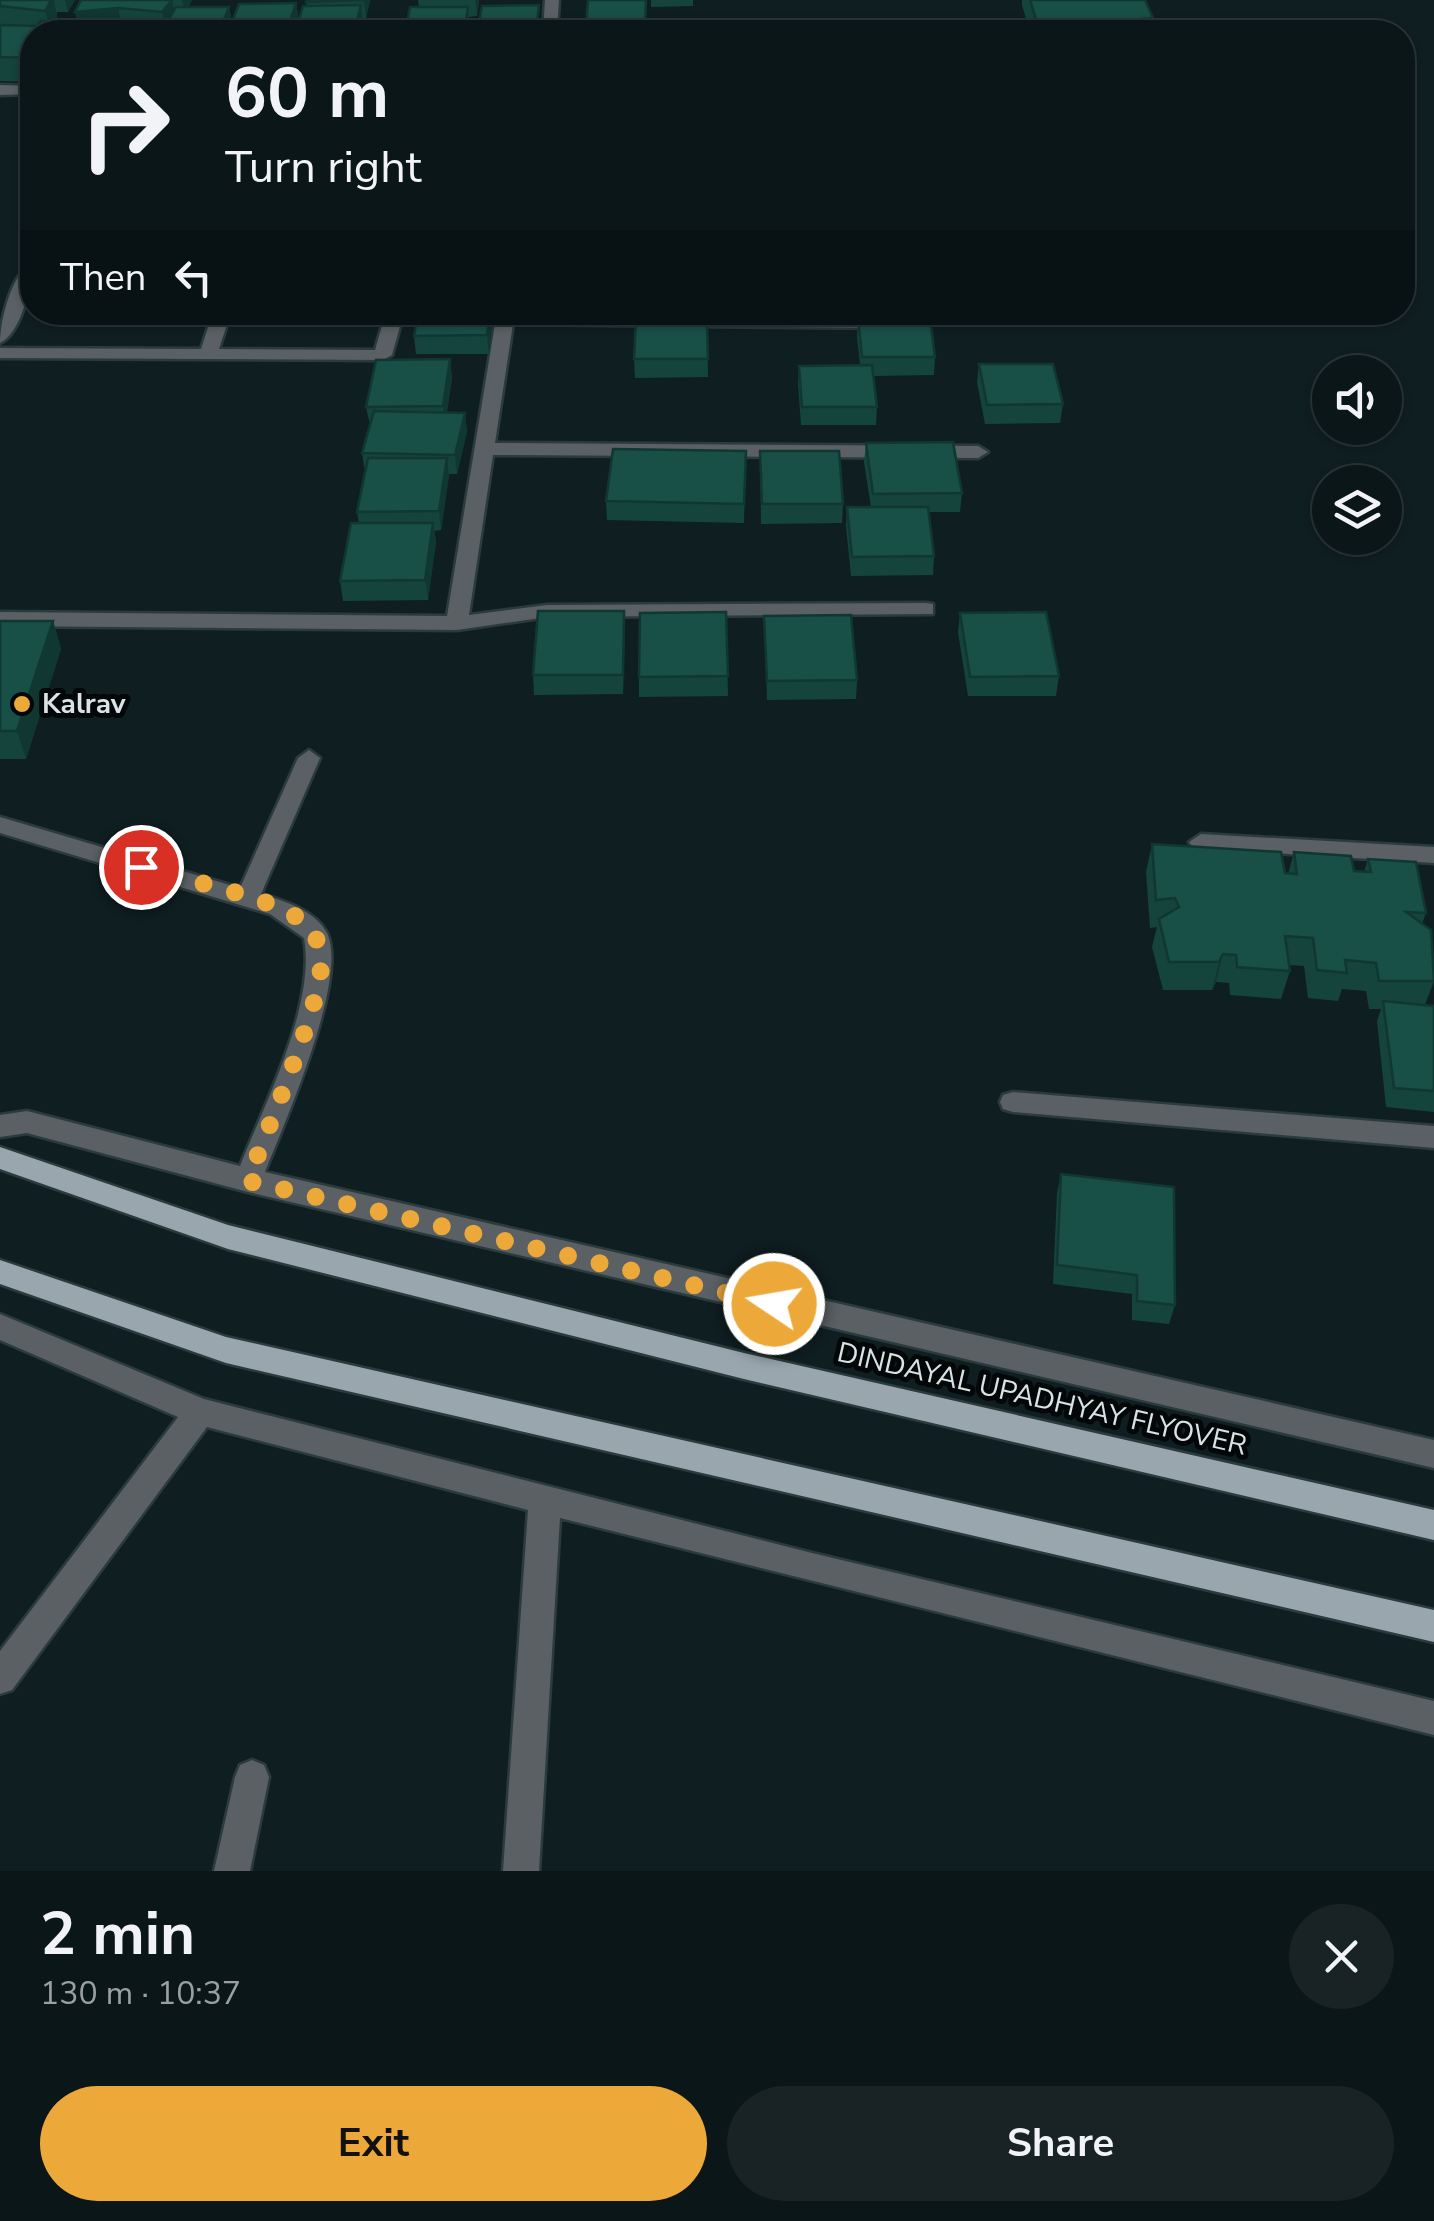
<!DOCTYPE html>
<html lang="en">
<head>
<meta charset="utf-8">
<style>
  :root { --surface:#0b1619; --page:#192326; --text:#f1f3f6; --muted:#9a9fa2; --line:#2b3538; --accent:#eca93a }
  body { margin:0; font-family:"Nunito Sans",sans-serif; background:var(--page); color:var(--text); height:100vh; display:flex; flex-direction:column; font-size:38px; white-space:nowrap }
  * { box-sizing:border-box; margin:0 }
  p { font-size:32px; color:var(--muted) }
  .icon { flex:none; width:55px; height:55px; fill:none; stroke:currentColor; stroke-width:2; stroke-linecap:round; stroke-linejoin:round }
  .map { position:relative; height:1871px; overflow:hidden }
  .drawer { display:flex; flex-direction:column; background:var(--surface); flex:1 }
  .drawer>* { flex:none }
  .guide { position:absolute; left:20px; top:20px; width:1395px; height:305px; border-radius:40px; box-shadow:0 2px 8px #0004,0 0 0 2px var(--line); background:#0b1619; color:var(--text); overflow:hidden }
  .controls { position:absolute; left:1312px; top:355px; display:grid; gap:20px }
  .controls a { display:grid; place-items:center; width:90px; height:90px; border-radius:50%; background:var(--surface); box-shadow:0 2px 8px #0004,0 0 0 2px var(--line); font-size:50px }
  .pin { position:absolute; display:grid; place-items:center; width:85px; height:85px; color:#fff; margin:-42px; border:5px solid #fff; border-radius:50%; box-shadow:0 2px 10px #0007 }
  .me { position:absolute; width:110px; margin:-55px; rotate:282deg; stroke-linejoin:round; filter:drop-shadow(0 0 8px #0008) }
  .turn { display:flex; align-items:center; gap:35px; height:210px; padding:0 40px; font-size:45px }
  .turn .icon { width:130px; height:130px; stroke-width:2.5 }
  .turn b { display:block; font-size:70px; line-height:85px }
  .then { display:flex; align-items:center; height:95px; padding:0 40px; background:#0003; gap:20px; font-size:38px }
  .round { display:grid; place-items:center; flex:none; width:105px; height:105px; border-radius:52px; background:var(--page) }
  .summary { display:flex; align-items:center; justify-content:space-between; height:170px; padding:0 40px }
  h1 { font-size:60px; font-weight:700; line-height:75px }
  .button { display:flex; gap:20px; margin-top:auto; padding:20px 40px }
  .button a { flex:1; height:115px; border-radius:60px; background:var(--accent); color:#111; font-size:40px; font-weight:700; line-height:115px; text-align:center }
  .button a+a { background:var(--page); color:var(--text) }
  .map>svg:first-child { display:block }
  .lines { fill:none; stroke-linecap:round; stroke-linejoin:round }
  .minor-casing { stroke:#2b3a3c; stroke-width:5 }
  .primary-casing { stroke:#2b3a3c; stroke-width:5 }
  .minor { fill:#5a6064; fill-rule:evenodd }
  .primary { fill:#99a6ae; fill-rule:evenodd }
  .wall { fill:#15443d }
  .shaded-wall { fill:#113732 }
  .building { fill:#184f47; stroke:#113732; stroke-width:2.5 }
  .route { stroke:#eca93a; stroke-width:18; stroke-dasharray:0 32.4 }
  .poi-dot { fill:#eca93a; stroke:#030708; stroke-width:4 }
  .labels { text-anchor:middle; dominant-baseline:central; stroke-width:10; stroke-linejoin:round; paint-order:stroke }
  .poi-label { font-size:28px; font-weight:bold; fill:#d9e3e5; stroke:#030708; text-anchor:start }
  .street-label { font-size:28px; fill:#d9e3e5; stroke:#030708 }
</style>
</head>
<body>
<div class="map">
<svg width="1434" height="1871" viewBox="0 0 1434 1871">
  <rect width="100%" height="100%" fill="#0f1e21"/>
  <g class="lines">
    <g class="minor-casing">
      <path id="minor" d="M 545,0 L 559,0 L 557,32 L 543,32 Z
        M 0,85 L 32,86 L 32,94 L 0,95 Z
        M 32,264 C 33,284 20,335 0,343 C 0,322 11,273 32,264 Z
        M 213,312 L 231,312 L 219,349 L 375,350 L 386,312 L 404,312 L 392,355 L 383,360 L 0,358 L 0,348 L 201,349 Z
        M 497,312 L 890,318 L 899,323 L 890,328 L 513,324 L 495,443 L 978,446 L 988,452 L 978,458 L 493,455 L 469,615 L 547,605 L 926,603 L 933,604 L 933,614 L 547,617 L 457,630 L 0,626 L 0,612 L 447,616 Z
        M 309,750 L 320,758 L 261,894 C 284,901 315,910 327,933 C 349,978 284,1124 265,1172 L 1434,1440 L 1434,1468 L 248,1192 L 27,1133 L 0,1137 L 0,1115 L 27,1111 L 240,1166 C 265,1103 316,1005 304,938 L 270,914 L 0,833 L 0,817 L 240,888 L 298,758 Z
        M 1201,834 L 1434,847 L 1434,863 L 1193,848 L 1189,842 Z
        M 1013,1092 L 1434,1126 L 1434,1148 L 1013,1112 L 1003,1109 L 1000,1102 L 1003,1095 Z
        M 0,1314 L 204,1399 L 812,1553 L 1434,1701 L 1434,1735 L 560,1518 L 539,1871 L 503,1871 L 528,1510 L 207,1427 L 12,1690 L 0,1694 L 0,1651 L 178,1417 L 0,1340 Z
        M 252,1760 L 264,1765 L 269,1777 L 250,1871 L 214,1871 L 235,1777 L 240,1765 Z"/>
    </g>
    <g class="primary-casing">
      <path id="primary" d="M 0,1147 L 228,1225 L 744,1353 L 1434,1510 L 1434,1540 L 744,1379 L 228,1249 L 0,1169 Z
        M 0,1260 L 226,1337 L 1434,1610 L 1434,1642 L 226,1363 L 0,1284 Z"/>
    </g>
    <use href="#minor" class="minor"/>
    <use href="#primary" class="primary"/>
  </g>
  <path class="wall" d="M 0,0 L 75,0 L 68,12 L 57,12 L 57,23 L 78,24 L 75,12 L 81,0 L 192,0 L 188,7 L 229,7 L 232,23 L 296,3 L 299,20 L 295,32 L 32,32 L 32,82 L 0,81 Z
    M 370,0 L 366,18 L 363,18 L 363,22 L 307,6 L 306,2 Z
    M 418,0 L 479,0 L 477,16 L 469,17 L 469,23 L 419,7 Z
    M 646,0 L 646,32 L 587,32 L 586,26 Z
    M 651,0 L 693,0 L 693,6 L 651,7 Z
    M 1022,0 L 1145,0 L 1153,18 L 1152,26 L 1158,32 L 1030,32 L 1022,5 Z
    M 494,312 L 489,354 L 416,354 L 414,336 Z
    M 858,318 L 935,357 L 934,375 L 874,376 L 877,407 L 876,425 L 801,425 L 798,384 L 799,366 L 860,365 L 857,337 Z
    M 707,320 L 708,377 L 635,378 L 634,359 Z
    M 450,359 L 452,378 L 447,412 L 465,413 L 467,432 L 457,474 L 449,474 L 441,530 L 434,531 L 436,542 L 428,600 L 343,601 L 340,581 L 359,523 L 357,512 L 365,472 L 362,453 L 370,425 L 366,407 Z
    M 979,364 L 1063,404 L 1060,423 L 985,424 L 977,382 Z
    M 866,443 L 962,493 L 960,512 L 929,512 L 934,556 L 933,575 L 851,576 L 846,526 L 847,507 L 871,507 L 864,462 Z
    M 746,451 L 744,523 L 607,520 L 606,501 Z
    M 760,451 L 843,504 L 842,523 L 761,524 Z
    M 726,612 L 728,696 L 639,697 L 639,677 Z
    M 960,613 L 1059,676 L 1056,696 L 968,696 L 958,632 Z
    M 764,616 L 857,680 L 856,699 L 767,700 Z
    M 0,621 L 53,621 L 61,649 L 26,759 L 0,759 Z
    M 625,630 L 623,694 L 534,695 L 533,675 Z
    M 1152,844 L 1288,874 L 1294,852 L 1354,871 L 1364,872 L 1368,859 L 1426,913 L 1422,924 L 1434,981 L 1425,1005 L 1434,1006 L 1434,1112 L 1386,1107 L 1377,1021 L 1381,1009 L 1369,1009 L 1366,991 L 1342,989 L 1338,1001 L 1308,998 L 1304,966 L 1289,965 L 1290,971 L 1281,999 L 1230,995 L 1229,983 L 1216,982 L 1212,990 L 1163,990 L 1152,947 L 1157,927 L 1150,928 L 1146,872 Z
    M 1061,1174 L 1175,1305 L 1169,1324 L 1132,1320 L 1132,1294 L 1053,1284 L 1057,1193 Z"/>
  <path class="shaded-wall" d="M 47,0 L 54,0 L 58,21 L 51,32 L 45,11 Z
    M 65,0 L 75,0 L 68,12 Z
    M 172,0 L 177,22 L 166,32 L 162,12 Z
    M 182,0 L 192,0 L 185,14 Z
    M 364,0 L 370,0 L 366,18 L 364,1 Z
    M 475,0 L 479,0 L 477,16 Z
    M 296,3 L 299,20 L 295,32 L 288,32 Z
    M 361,5 L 363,22 L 360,32 L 354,32 Z
    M 539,5 L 539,32 L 536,32 Z
    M 229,7 L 232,23 L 228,32 L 219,32 Z
    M 468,7 L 469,23 L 468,32 L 464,32 Z
    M 118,8 L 123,31 L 80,32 L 75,12 Z
    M 1153,18 L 1151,32 L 1139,32 L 1141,19 Z
    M 490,312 L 494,312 L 489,354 L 487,335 Z
    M 450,359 L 452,378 L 445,425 L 443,406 Z
    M 465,413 L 467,432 L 457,474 L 455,455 Z
    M 447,458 L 449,477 L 441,530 L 439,511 Z
    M 433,523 L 436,542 L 428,600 L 425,580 Z
    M 624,611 L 625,630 L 623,694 L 623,675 Z
    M 53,621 L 61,649 L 26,759 L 17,731 Z
    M 1223,954 L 1216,982 L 1212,990 L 1219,962 Z"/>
  <path class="building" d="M 0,0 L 51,0 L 45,11 L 0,6 Z
    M 81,0 L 172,0 L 162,12 L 118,8 L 75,12 Z
    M 307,0 L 364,0 L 306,2 Z
    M 588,0 L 646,0 L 645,26 L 586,26 Z
    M 1030,0 L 1145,0 L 1153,18 L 1141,19 L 1144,25 L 1156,27 L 1158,32 L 1040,32 Z
    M 296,3 L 287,31 L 228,32 L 239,4 Z
    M 361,5 L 354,32 L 295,32 L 303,6 Z
    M 539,5 L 536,32 L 477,32 L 482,6 Z
    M 176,7 L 229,7 L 219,32 L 161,32 Z
    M 410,7 L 468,7 L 464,32 L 405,32 Z
    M 41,21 L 134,28 L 148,24 L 144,32 L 32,32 L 32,58 L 0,57 L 0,25 L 37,26 Z
    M 418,312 L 490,312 L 487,335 L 414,336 Z
    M 858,318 L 930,318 L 935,357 L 862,357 Z
    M 636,320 L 707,320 L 708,359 L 634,359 Z
    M 450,359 L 443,406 L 366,407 L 376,360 Z
    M 979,364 L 1053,364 L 1063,404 L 987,405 Z
    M 872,365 L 877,407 L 802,407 L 799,366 Z
    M 374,411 L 465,413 L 455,455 L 362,453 Z
    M 953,442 L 962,493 L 873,494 L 866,443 Z
    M 613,449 L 746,451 L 744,504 L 606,501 Z
    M 760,451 L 839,451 L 843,504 L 762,504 Z
    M 368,458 L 447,458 L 439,511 L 357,512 Z
    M 847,507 L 928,507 L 934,556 L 852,557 Z
    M 351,523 L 433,523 L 425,580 L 340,581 Z
    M 538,611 L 624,611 L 623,675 L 533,675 Z
    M 726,612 L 728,676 L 639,677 L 640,613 Z
    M 1046,612 L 1059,676 L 970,677 L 960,613 Z
    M 851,615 L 857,680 L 767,681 L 764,616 Z
    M 0,621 L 53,621 L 17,731 L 0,731 Z
    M 1152,844 L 1281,852 L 1285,873 L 1297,874 L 1294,852 L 1351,856 L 1354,871 L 1371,872 L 1368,859 L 1416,862 L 1426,913 L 1406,912 L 1431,930 L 1434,981 L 1379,981 L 1376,963 L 1345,960 L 1347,973 L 1317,970 L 1313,938 L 1285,936 L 1290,971 L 1237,967 L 1236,955 L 1223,954 L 1219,962 L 1169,962 L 1159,919 L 1179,907 L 1175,898 L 1156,900 Z
    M 1383,1001 L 1434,1006 L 1434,1091 L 1394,1088 Z
    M 1061,1174 L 1174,1187 L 1175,1305 L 1137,1301 L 1137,1275 L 1057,1265 Z"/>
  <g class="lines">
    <path class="route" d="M 141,867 C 180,879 273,897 302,921 C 315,931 321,946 321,962 C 323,1002 264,1136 248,1181 L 774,1304"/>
  </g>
  <circle class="poi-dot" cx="22" cy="704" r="10"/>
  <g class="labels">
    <g class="poi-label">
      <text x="42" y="704">Kalrav</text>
    </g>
    <g class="street-label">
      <text transform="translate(1042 1399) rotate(13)">DINDAYAL UPADHYAY FLYOVER</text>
    </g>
  </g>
</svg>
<div class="controls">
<a><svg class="icon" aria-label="sound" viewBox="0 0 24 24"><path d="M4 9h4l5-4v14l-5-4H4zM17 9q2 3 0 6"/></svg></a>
<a><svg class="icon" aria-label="layers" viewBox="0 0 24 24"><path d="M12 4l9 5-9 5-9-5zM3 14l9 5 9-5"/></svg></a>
</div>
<div class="pin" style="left:141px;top:867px;background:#d93025"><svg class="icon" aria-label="arrive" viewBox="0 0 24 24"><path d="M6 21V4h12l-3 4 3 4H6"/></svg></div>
<svg class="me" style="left:774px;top:1304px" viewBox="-20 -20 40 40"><circle r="17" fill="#eca93a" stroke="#fff" stroke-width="3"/><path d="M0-11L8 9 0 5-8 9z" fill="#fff"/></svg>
<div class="guide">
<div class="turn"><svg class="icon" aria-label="right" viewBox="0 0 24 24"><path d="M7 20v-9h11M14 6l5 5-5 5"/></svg><div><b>60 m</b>Turn right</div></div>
<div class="then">Then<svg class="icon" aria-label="left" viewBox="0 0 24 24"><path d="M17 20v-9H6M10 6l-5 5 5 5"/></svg></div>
</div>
</div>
<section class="drawer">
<div class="summary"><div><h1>2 min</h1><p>130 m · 10:37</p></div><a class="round"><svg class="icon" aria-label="close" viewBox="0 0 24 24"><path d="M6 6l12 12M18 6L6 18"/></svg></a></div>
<div class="button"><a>Exit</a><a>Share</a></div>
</section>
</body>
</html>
